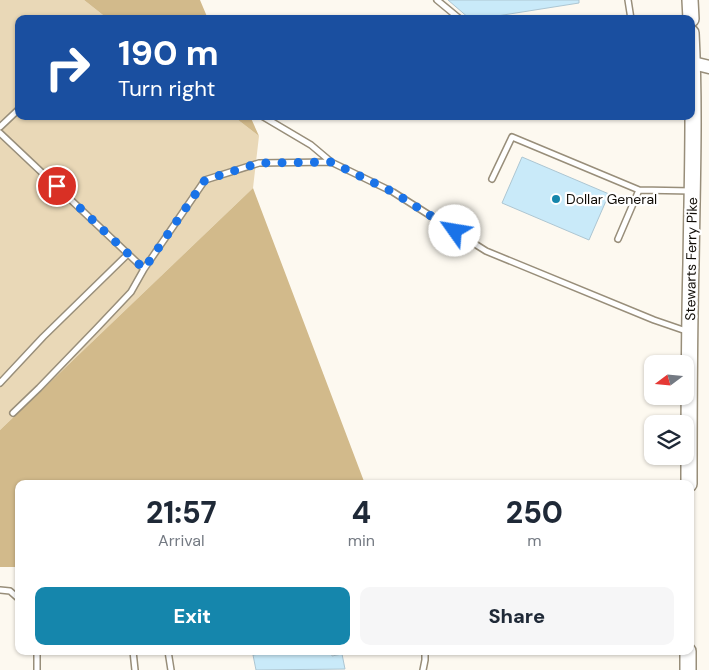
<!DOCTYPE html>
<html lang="en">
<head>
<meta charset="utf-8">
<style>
  :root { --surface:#fff; --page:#f6f6f7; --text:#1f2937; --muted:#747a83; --accent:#1586ac }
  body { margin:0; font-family:"DM Sans",sans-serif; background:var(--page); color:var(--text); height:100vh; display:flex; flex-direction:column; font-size:19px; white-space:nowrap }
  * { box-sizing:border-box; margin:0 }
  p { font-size:16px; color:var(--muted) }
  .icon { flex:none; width:28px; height:28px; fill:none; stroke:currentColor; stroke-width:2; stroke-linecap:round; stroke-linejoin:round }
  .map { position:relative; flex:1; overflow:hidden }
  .drawer { position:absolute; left:15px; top:480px; width:679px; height:175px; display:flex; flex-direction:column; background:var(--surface); border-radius:10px; box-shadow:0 1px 4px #0004 }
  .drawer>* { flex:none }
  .top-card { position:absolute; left:15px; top:15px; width:680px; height:105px; border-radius:10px; box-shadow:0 1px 4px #0004; background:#1a4fa0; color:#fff; overflow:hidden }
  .needle { width:32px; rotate:254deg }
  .tools { position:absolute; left:644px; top:355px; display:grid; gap:10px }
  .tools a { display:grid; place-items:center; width:50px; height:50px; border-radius:10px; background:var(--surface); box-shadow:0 1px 4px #0004; font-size:25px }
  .pin { position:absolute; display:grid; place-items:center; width:42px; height:42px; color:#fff; margin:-21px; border:2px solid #fff; border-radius:50%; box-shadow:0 1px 5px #0007 }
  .me { position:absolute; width:55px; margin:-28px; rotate:302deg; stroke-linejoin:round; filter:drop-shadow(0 0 4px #0008) }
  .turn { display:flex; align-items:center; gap:18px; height:105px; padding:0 20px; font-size:22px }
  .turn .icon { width:65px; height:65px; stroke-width:2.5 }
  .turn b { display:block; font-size:35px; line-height:42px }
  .eta { display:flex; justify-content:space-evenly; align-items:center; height:85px; text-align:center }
  .eta b { font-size:30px; font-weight:800; line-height:35px }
  .button { display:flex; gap:10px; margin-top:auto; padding:10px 20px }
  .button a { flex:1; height:58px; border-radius:10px; background:var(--accent); color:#fff; font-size:20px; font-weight:800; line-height:58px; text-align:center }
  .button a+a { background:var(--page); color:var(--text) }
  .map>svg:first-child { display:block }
  .green { fill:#e9d8b7 }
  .forest { fill:#d2ba8b }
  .building { fill:#c9eaf9; stroke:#adc6d2 }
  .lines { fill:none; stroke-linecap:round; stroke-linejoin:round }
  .service-casing { stroke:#988e7a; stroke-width:8 }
  .tertiary-casing { stroke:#988e7a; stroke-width:15 }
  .secondary-casing { stroke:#988e7a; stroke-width:18 }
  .service { stroke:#fff; stroke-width:5 }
  .tertiary { stroke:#fff; stroke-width:12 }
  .secondary { stroke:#fff; stroke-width:15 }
  .route { stroke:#1a73e8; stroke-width:9; stroke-dasharray:0 16.2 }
  .poi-dot { fill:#1586ac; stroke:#fff; stroke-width:2 }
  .labels { text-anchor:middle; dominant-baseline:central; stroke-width:4.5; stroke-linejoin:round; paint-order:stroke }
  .poi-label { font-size:14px; fill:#100c06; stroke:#fff; text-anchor:start }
  .street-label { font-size:14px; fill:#100c06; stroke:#fff }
</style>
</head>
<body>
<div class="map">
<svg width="709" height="670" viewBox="0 0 709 670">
  <rect width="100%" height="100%" fill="#fdf9f0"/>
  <path class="green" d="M 0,0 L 84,0 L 108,19 L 19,19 L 19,116 L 233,116 L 259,136 L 253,188 L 0,430 Z"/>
  <path class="forest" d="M 84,0 L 200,0 L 208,19 L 108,19 Z
    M 233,116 L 250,116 L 259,136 Z
    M 253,188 L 365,484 L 19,484 L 19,567 L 0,567 L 0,430 Z"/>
  <path class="building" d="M 448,0 L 579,0 L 579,3 L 478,19 L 470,19 Z
    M 522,157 L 609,194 L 589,240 L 502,203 Z
    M 260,651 L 331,651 L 332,656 L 342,654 L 345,669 L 256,670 L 253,655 L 260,654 Z"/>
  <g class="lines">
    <g class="service-casing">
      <path id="service" d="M 437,0 L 460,19
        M 628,0 L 631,19
        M 262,116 L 311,145 L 330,161
        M 0,127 L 19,109
        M 0,133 L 144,269 L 205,180 L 259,163 L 331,162 L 393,192 L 486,251 L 654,320 L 689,332
        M 492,179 L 512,137 L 639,190 L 692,191
        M 618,239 L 639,190
        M 0,383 L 43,337 L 128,254
        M 13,413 L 39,388 L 96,329 L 131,292 L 144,269
        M 0,590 L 10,591 L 19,599
        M 37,651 L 37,670
        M 133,651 L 135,670
        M 168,651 L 171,670
        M 423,670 L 425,660 L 425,651"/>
    </g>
    <g class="tertiary-casing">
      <path id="tertiary" d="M 693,63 L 709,67"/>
    </g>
    <g class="secondary-casing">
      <path id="secondary" d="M 690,0 L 691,19
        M 689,484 C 689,411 689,337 691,264 C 692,187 695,110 691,33
        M 688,670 L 688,651"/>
    </g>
    <use href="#service" class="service"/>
    <use href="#tertiary" class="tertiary"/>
    <use href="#secondary" class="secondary"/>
  </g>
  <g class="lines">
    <path class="route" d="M 57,186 L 144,269 L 205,180 L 259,163 L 331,162 L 393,192 L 455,231"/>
  </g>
  <circle class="poi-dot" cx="556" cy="199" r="5"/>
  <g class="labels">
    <g class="poi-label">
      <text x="566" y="199">Dollar General</text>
    </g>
    <g class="street-label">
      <text transform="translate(691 259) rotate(-89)">Stewarts Ferry Pike</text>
    </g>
  </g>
</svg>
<div class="tools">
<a><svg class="needle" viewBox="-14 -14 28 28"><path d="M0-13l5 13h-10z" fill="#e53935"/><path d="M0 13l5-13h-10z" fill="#747a83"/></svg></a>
<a><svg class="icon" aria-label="layers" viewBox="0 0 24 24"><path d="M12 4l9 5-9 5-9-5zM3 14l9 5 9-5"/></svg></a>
</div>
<div class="pin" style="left:57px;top:186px;background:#d93025"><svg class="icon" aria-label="arrive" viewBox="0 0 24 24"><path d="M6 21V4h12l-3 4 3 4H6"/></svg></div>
<svg class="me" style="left:455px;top:231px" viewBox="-20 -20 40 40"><circle r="19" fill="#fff"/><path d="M0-13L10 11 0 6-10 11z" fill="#1a73e8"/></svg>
<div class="top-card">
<div class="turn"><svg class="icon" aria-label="right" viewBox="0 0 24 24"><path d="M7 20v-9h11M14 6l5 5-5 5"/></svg><div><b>190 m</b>Turn right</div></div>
</div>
<section class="drawer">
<div class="eta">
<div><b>21:57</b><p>Arrival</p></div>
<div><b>4</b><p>min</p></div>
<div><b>250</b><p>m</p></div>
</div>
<div class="button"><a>Exit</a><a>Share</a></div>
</section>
</div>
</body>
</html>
